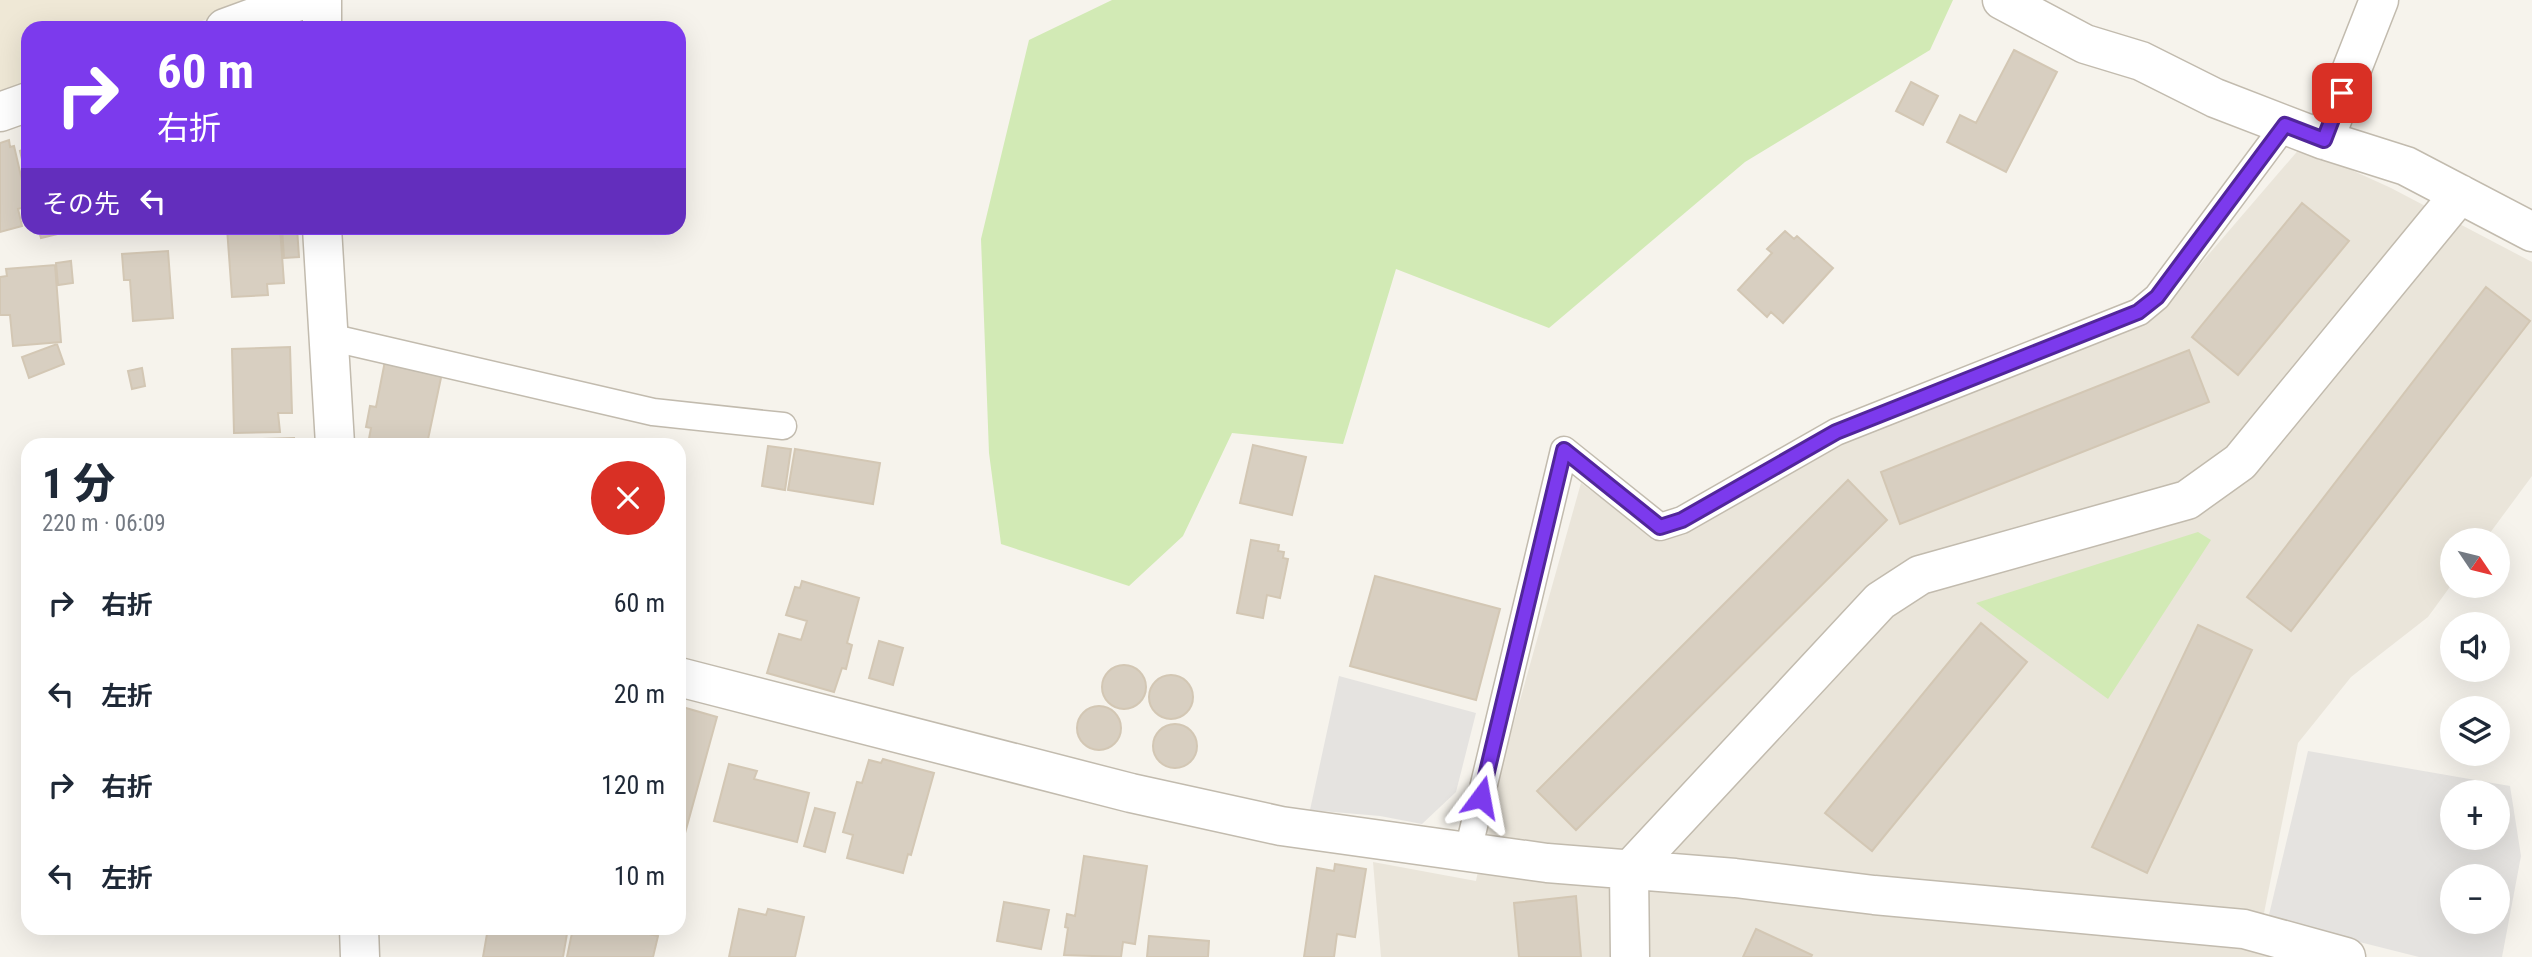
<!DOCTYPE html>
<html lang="ja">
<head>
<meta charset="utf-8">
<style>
  :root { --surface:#fff; --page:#f6f6f7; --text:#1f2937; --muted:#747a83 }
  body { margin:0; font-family:"Roboto Condensed","Noto Sans JP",sans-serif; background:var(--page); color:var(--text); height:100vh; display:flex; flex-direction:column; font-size:26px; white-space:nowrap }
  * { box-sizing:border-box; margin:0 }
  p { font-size:23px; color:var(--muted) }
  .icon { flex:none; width:38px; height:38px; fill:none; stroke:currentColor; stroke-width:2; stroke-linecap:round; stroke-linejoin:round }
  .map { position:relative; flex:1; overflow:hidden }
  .panel { position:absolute; left:21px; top:438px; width:665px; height:497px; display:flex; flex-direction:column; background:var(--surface); border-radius:21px; box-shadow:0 7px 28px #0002 }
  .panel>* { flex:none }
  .guide { position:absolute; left:21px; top:21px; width:665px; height:214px; border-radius:21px; box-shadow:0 7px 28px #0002; background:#7c3aed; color:#fff; overflow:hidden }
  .needle { width:46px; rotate:125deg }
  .controls { position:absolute; left:2440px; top:528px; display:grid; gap:14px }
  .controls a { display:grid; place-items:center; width:70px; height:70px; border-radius:50%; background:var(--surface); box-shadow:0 7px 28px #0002; font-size:35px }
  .pin { position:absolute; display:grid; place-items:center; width:60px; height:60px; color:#fff; margin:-30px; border-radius:14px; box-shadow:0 4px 10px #0006 }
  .me { position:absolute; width:77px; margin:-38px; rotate:13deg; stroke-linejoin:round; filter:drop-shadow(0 0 5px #0008) }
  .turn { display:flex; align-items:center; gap:24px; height:147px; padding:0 21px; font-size:32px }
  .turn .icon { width:91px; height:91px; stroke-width:2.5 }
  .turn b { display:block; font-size:49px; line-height:60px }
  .then { display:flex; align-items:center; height:66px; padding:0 21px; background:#0003; gap:14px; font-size:26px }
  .round { display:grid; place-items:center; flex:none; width:74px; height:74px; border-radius:37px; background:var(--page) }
  .overview { display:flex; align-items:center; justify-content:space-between; height:119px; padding:0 21px }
  h1 { font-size:42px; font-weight:800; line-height:52px }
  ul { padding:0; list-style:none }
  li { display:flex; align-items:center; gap:21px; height:91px; padding:0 21px }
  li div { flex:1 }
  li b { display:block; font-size:26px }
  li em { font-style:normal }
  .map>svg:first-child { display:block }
  .residential { fill:#eae5da }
  .education { fill:#efe8d6 }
  .green { fill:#d2eab5 }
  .parking { fill:#e5e3e0; fill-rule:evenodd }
  .building { fill:#d8cfc1; stroke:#d3c7b4; stroke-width:2 }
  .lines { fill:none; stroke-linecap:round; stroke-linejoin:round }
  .service-casing { stroke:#c2bbae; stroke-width:29 }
  .minor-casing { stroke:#c2bbae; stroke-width:41 }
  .service { stroke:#fff; stroke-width:26 }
  .minor { stroke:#fff; stroke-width:38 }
  .route-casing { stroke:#51269a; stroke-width:18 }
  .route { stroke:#7c3aed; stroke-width:12 }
</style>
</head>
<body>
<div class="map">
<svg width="2532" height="957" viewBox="0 0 2532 957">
  <rect width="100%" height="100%" fill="#f6f3ec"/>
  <path class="residential" d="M 2301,147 L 2391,188 L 2532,262 L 2532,476 L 2484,541 L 2452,541 L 2452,584 L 2428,617 L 2351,677 L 2298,743 L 2256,953 L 2272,957 L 1381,957 L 1373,862 L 1476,881 L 1494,793 L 1581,483 L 1660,542 L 1847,438 L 2154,318 Z"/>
  <path class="education" d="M 0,0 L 256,0 L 184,28 L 28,28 L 28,88 L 0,98 Z"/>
  <path class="green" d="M 1112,0 L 1953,0 L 1930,50 L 1745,162 L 1549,328 L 1396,269 L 1343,444 L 1232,433 L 1183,536 L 1129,586 L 1001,544 L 989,453 L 981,239 L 1029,40 Z
    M 2198,532 L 2211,540 L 2108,699 L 1976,603 Z"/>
  <path class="parking" d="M 1339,676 L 1476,713 L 1456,792 L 1422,824 L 1380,816 L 1310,810 Z
    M 2308,751 L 2510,786 L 2521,856 L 2502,957 L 2419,957 L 2268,919 ZM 2452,793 L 2497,793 L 2497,838 L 2452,838 ZM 2452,877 L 2497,877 L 2497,922 L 2452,922 Z"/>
  <path class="building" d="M 2014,50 L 2057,72 L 2006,172 L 1947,142 L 1960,115 L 1976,123 Z
    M 1911,82 L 1938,96 L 1923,125 L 1896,111 Z
    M 9,140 L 10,147 L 14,146 L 28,206 L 18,209 L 22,226 L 0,232 L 0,143 Z
    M 28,148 L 28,185 L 20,151 Z
    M 2302,203 L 2349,241 L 2238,375 L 2192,337 Z
    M 38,228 L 82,228 L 41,238 Z
    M 227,228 L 280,228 L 284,283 L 267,284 L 268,295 L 232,297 Z
    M 282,228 L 297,228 L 299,257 L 284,258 Z
    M 1785,231 L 1794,239 L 1797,236 L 1833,268 L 1783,323 L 1771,312 L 1767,317 L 1738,290 L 1772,253 L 1767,249 Z
    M 168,251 L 173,318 L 133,321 L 130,280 L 124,280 L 122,254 Z
    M 71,261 L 73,283 L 58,285 L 56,263 Z
    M 55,265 L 61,342 L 13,346 L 10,315 L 0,315 L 0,277 L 7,276 L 6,269 Z
    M 2486,287 L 2530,321 L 2291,631 L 2247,597 Z
    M 57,344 L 64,364 L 29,378 L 22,357 Z
    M 290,347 L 292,413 L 278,413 L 280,432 L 234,433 L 232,349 Z
    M 2189,350 L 2209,402 L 1900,524 L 1881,472 Z
    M 385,361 L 442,373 L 427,444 L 368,444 L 371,428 L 366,427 L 370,406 L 376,407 Z
    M 142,368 L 145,386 L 132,389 L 128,371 Z
    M 294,438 L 294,444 L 226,444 L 225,440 Z
    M 1253,445 L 1306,457 L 1292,515 L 1240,503 Z
    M 768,446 L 791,449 L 785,490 L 762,486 Z
    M 795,449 L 880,463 L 873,504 L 788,490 Z
    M 1848,480 L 1887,520 L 1576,830 L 1537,791 Z
    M 1251,540 L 1279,545 L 1278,551 L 1284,552 L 1283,558 L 1288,559 L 1280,598 L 1267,595 L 1263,618 L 1237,613 Z
    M 1375,576 L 1500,609 L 1476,700 L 1350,666 Z
    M 802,581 L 859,598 L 847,643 L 852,645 L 846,669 L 842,668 L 834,692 L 767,673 L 779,634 L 801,640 L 807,621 L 786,615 L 795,587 L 800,588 Z
    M 1981,623 L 2027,662 L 1872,851 L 1825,813 Z
    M 2198,625 L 2252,650 L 2147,873 L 2092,847 Z
    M 879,641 L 903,648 L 893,685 L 869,678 Z
    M1102 687a22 22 0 1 1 44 0a22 22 0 1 1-44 0Z
    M1149 697a22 22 0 1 1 44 0a22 22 0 1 1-44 0Z
    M1077 728a22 22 0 1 1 44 0a22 22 0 1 1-44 0Z
    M 679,706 L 717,717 L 679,855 Z
    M1153 746a22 22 0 1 1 44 0a22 22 0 1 1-44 0Z
    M 883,759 L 934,773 L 911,855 L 908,854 L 903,873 L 847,858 L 853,835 L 843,832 L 857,782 L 862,783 L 869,760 L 881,763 Z
    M 729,764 L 757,771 L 754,779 L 809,793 L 797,842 L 714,821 Z
    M 815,808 L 835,813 L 825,852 L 804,846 Z
    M 1084,856 L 1147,866 L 1135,944 L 1123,942 L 1121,957 L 1064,955 L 1068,928 L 1065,927 L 1067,914 L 1075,916 Z
    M 1335,864 L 1366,869 L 1355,937 L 1337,934 L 1334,957 L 1304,957 L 1317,868 L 1334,871 Z
    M 1576,896 L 1581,957 L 1519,957 L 1514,903 Z
    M 1004,902 L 1049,910 L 1041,949 L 997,941 Z
    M 739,909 L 766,915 L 768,909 L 804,917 L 795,957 L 729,957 Z
    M 488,928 L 568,928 L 563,957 L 483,957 Z
    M 573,928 L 619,928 L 658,936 L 653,957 L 567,957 Z
    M 1756,929 L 1812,955 L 1811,957 L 1743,957 Z
    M 1149,936 L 1209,941 L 1208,957 L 1147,957 Z"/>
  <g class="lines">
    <g class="service-casing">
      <path id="service" d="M 329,337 L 653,412 L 783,426
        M 1468,851 L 1564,450 L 1660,527 L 1682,520 L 1836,432 L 2139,312 L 2157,297 L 2285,125"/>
    </g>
    <g class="minor-casing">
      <path id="minor" d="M 2002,0 L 2085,44 L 2141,61 L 2215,98 L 2324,140 L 2406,166 L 2532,232
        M 225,28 L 302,0
        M 322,28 L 322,0
        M 0,112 L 28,102
        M 2324,140 L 2379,0
        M 322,228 L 335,444
        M 679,677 L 1131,793 L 1281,826 L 1547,863 L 1735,878 L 1874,895 L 2244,929 L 2346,957
        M 359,928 L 360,957
        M 1630,957 L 1629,871 L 1880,601 L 1920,575 L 2187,500 L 2240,462 L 2460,194"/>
    </g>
    <use href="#service" class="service"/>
    <use href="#minor" class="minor"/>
  </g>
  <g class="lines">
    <g class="route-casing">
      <path id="route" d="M 1481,797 L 1564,450 L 1660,527 L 1682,520 L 1836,432 L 2138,312 L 2157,297 L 2285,125 L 2324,140 L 2342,93"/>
    </g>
    <use href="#route" class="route"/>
  </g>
</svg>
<div class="controls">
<a><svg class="needle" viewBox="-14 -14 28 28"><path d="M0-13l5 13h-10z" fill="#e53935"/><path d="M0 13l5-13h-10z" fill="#747a83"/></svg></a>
<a><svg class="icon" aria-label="sound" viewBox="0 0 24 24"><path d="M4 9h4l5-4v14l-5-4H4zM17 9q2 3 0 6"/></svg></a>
<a><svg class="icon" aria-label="layers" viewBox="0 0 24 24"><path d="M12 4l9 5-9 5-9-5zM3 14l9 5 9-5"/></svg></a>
<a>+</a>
<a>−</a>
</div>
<div class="pin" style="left:2342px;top:93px;background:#d93025"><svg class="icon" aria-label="arrive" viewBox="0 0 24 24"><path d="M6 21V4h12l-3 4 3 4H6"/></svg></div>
<svg class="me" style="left:1481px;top:797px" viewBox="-20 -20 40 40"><path d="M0-17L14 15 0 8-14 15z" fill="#7c3aed" stroke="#fff" stroke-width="4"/></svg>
<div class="guide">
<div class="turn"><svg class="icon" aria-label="right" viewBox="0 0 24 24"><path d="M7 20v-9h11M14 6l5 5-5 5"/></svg><div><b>60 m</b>右折</div></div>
<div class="then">その先<svg class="icon" aria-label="left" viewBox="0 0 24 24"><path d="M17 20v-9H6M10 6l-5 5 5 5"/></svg></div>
</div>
<section class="panel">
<div class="overview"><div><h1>1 分</h1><p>220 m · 06:09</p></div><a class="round" style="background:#d93025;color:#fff"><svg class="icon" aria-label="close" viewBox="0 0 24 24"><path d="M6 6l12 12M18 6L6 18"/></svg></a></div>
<ul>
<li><svg class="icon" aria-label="right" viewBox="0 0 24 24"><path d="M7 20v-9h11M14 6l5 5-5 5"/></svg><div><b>右折</b></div><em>60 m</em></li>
<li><svg class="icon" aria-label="left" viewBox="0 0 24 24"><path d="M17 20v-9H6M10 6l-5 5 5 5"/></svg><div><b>左折</b></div><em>20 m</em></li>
<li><svg class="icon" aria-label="right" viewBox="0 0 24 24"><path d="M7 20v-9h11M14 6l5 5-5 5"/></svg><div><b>右折</b></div><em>120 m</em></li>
<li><svg class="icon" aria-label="left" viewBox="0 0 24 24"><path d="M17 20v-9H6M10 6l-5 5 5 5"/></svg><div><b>左折</b></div><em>10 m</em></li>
</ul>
</section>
</div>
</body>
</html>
